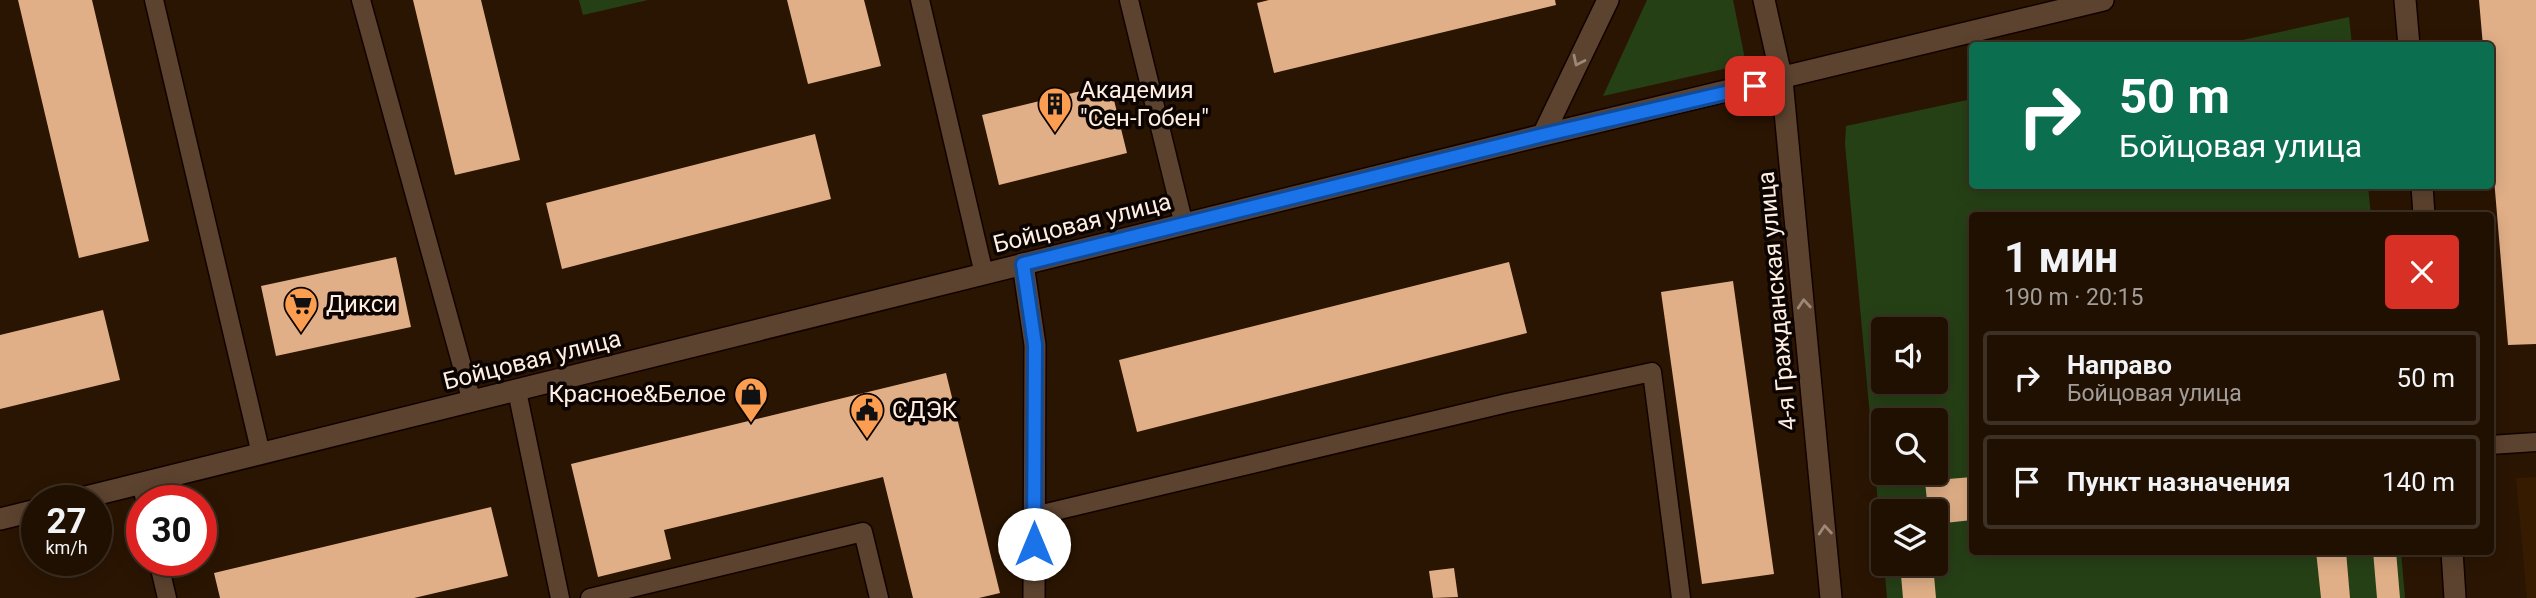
<!DOCTYPE html>
<html lang="ru">
<head>
<meta charset="utf-8">
<style>
  :root { --surface:#201002; --page:#2d1e11; --text:#f1f3f6; --muted:#a29d99; --line:#3d3024 }
  body { margin:0; font-family:Roboto,sans-serif; background:var(--page); color:var(--text); height:100vh; display:flex; flex-direction:column; font-size:26px; white-space:nowrap }
  * { box-sizing:border-box; margin:0 }
  p { font-size:23px; color:var(--muted) }
  .icon { flex:none; width:38px; height:38px; fill:none; stroke:currentColor; stroke-width:2; stroke-linecap:round; stroke-linejoin:round }
  .map { position:relative; flex:1; overflow:hidden }
  .sheet { position:absolute; left:1969px; top:212px; width:525px; height:343px; display:flex; flex-direction:column; background:var(--surface); border-radius:7px; box-shadow:0 4px 18px #0003,0 0 0 2px var(--line) }
  .sheet>* { flex:none }
  .hud { position:absolute; left:1969px; top:42px; width:525px; height:147px; border-radius:7px; box-shadow:0 4px 18px #0003,0 0 0 2px var(--line); background:#0b6e4f; color:#fff; overflow:hidden }
  .fabs { position:absolute; left:1871px; top:317px; display:grid; gap:14px }
  .fabs a { display:grid; place-items:center; width:77px; height:77px; border-radius:7px; background:var(--surface); box-shadow:0 4px 18px #0003,0 0 0 2px var(--line); font-size:35px }
  .speed { position:absolute; left:21px; top:485px; display:flex; gap:14px; font-size:35px; font-weight:700; text-align:center }
  .speed>* { display:grid; place-content:center; width:91px; height:91px; border-radius:50%; background:var(--surface); box-shadow:0 4px 18px #0003,0 0 0 2px var(--line); line-height:1 }
  .speed small { font-size:18px; font-weight:400 }
  .speed .limit { border:10px solid #d22; background:#fff; color:#111 }
  .pin { position:absolute; display:grid; place-items:center; width:60px; height:60px; color:#fff; margin:-30px; border-radius:14px; box-shadow:0 4px 10px #0006 }
  .me { position:absolute; width:77px; margin:-38px; rotate:0deg; stroke-linejoin:round; filter:drop-shadow(0 0 5px #0008) }
  .turn { display:flex; align-items:center; gap:24px; height:147px; padding:0 35px; font-size:32px }
  .turn .icon { width:91px; height:91px; stroke-width:2.5 }
  .turn b { display:block; font-size:49px; line-height:60px }
  .round { display:grid; place-items:center; flex:none; width:74px; height:74px; border-radius:7px; background:var(--page) }
  .head { display:flex; align-items:center; justify-content:space-between; height:119px; padding:0 35px }
  h1 { font-size:42px; font-weight:700; line-height:52px }
  ul { padding:0; list-style:none }
  li { display:flex; align-items:center; gap:21px; height:94px; margin:0 14px 10px; padding:0 21px; border:4px solid var(--line); border-radius:7px }
  li div { flex:1 }
  li b { display:block; font-size:26px }
  li em { font-style:normal }
  .map>svg:first-child { display:block }
  .built { fill:#361b01 }
  .green { fill:#264016; fill-rule:evenodd }
  .building { fill:#e0af87 }
  .lines { fill:none; stroke-linecap:round; stroke-linejoin:round }
  .lane-casing { stroke:#120200; stroke-width:21 }
  .street-casing { stroke:#120200; stroke-width:24 }
  .secondary-casing { stroke:#120200; stroke-width:24 }
  .lane { stroke:#5c432f; stroke-width:18 }
  .street { stroke:#5c432f; stroke-width:21 }
  .secondary { stroke:#5c432f; stroke-width:21 }
  .oneway { stroke:#9d8877 }
  .route-casing { stroke:#114b97; stroke-width:18 }
  .route { stroke:#1a73e8; stroke-width:12 }
  .labels { text-anchor:middle; dominant-baseline:central; stroke-width:7; stroke-linejoin:round; paint-order:stroke }
  .poi-label { font-size:24px; fill:#ffefe3; stroke:#0c0401; text-anchor:start }
  .street-label { font-size:24px; fill:#ffefe3; stroke:#0c0401 }
</style>
</head>
<body>
<div class="map">
<svg width="2536" height="598" viewBox="0 0 2536 598">
  <rect width="100%" height="100%" fill="#2a1502"/>
  <path class="built" d="M 2536,477 L 2536,598 L 2527,598 L 2516,478 Z"/>
  <path class="green" d="M 579,0 L 648,0 L 583,15 Z
    M 1647,0 L 1733,0 L 1746,64 L 1603,96 Z
    M 2349,17 L 2352,45 L 2219,45 Z
    M 1972,99 L 1972,186 L 2368,186 L 2371,215 L 1972,215 L 1972,551 L 2401,551 L 2405,598 L 1887,598 L 1884,564 L 1936,564 L 1936,511 L 1883,511 L 1883,558 L 1845,144 L 1846,126 ZM 1883,329 L 1936,329 L 1936,382 L 1883,382 ZM 1883,420 L 1936,420 L 1936,472 L 1883,472 Z"/>
  <path class="building" d="M 18,0 L 92,0 L 149,241 L 79,258 Z
    M 413,0 L 481,0 L 520,160 L 455,175 Z
    M 787,0 L 864,0 L 881,66 L 808,84 Z
    M 1269,0 L 1555,0 L 1556,5 L 1274,73 L 1257,3 Z
    M 2479,0 L 2536,0 L 2536,344 L 2508,345 L 2490,131 L 2490,46 L 2483,46 Z
    M 1110,84 L 1127,153 L 999,185 L 982,115 Z
    M 815,134 L 831,199 L 562,269 L 546,203 Z
    M 396,257 L 411,327 L 276,356 L 261,286 Z
    M 1509,262 L 1527,333 L 1137,432 L 1119,360 Z
    M 1733,281 L 1774,574 L 1702,584 L 1661,292 Z
    M 103,310 L 120,380 L 0,409 L 0,335 Z
    M 946,373 L 1000,593 L 979,598 L 913,598 L 883,477 L 664,530 L 671,559 L 598,577 L 571,464 Z
    M 1972,477 L 1972,520 L 1936,524 L 1936,511 L 1928,511 L 1925,481 Z
    M 491,507 L 508,576 L 414,598 L 220,598 L 214,573 Z
    M 2316,551 L 2346,551 L 2350,598 L 2321,598 Z
    M 2373,551 L 2396,551 L 2400,598 L 2377,598 Z
    M 1900,564 L 1933,564 L 1936,598 L 1903,598 Z
    M 1454,568 L 1458,597 L 1433,598 L 1429,571 Z"/>
  <g class="lines">
    <g class="lane-casing">
      <path id="lane" d="M 154,0 L 261,454
        M 361,0 L 472,402
        M 920,0 L 984,274
        M 1129,0 L 1184,225
        M 517,391 L 560,598
        M 2490,445 L 2536,442
        M 142,484 L 145,500
        M 1034,516 L 1507,403 L 1652,372 L 1681,598
        M 158,560 L 167,598
        M 590,598 L 863,532 L 879,598"/>
    </g>
    <g class="street-casing">
      <path id="street" d="M 1782,80 L 1831,598
        M 1023,264 L 1035,345 L 1034,598"/>
    </g>
    <g class="secondary-casing">
      <path id="secondary" d="M 1764,0 L 1782,80
        M 2405,0 L 2409,46
        M 1543,135 L 1608,0
        M 2422,186 L 2424,215
        M 74,500 L 1543,135 L 2103,0
        M 0,519 L 37,510
        M 2452,551 L 2455,598"/>
    </g>
    <use href="#lane" class="lane"/>
    <use href="#street" class="street"/>
    <use href="#secondary" class="secondary"/>
  </g>
  <defs><path id="oneway-chevron" d="M-2-3.5L2.5 0L-2 3.5" fill="none" stroke-width="1.6" stroke-linecap="round" stroke-linejoin="round" transform="scale(1.75)"/></defs>
  <g class="oneway">
    <use href="#oneway-chevron" transform="translate(1578 61) rotate(116)"/>
    <use href="#oneway-chevron" transform="translate(1804 304) rotate(-95)"/>
    <use href="#oneway-chevron" transform="translate(1825 530) rotate(-95)"/>
  </g>
  <g class="lines">
    <g class="route-casing">
      <path id="route" d="M 1034,544 L 1035,345 L 1023,264 L 1543,135 L 1755,86"/>
    </g>
    <use href="#route" class="route"/>
  </g>
  <defs>
    <g id="building-pin" transform="scale(1.75)"><path d="M0 17L-7.5 6A9.5 9.5 0 1 1 7.5 6Z" fill="#fb9e51" stroke="#0c0401"/><path d="M-4-6H4V6H1V3H-1V6H-4ZM-2.5-4.3h1.7v1.8h-1.7ZM.8-4.3h1.7v1.8H.8ZM-2.5-1h1.7V.8h-1.7ZM.8-1h1.7V.8H.8Z" fill="#111"/></g>
    <g id="supermarket-pin" transform="scale(1.75)"><path d="M0 17L-7.5 6A9.5 9.5 0 1 1 7.5 6Z" fill="#fb9e51" stroke="#0c0401"/><path d="M-6-5.5h2.5l.6 2H6L4.5 2H-2.5L-4.4-4H-6ZM-1.5 3.2a1.3 1.3 0 1 0 .1 0ZM3 3.2a1.3 1.3 0 1 0 .1 0Z" fill="#111"/></g>
    <g id="shop-pin" transform="scale(1.75)"><path d="M0 17L-7.5 6A9.5 9.5 0 1 1 7.5 6Z" fill="#fb9e51" stroke="#0c0401"/><path d="M-5-2.5h2.3a2.7 3.5 0 0 1 5.4 0H5L5.5 6h-11ZM-1.5-2.5h3a1.5 2.3 0 0 0-3 0Z" fill="#111"/></g>
    <g id="civic-pin" transform="scale(1.75)"><path d="M0 17L-7.5 6A9.5 9.5 0 1 1 7.5 6Z" fill="#fb9e51" stroke="#0c0401"/><path d="M-.6-6.5H3V-4.5H.6V-3L4-1V1h2V6H-6V1h2V-1L-.6-3ZM-1.2 2.5V6h2.4V2.5Z" fill="#111"/></g>
  </defs>
  <g fill-rule="evenodd">
    <use href="#building-pin" x="1055" y="104"/>
    <use href="#supermarket-pin" x="301" y="304"/>
    <use href="#shop-pin" x="751" y="394"/>
    <use href="#civic-pin" x="867" y="410"/>
  </g>
  <g class="labels">
    <g class="poi-label">
      <text x="1080" y="90">Академия<tspan x="1080" dy="28">"Сен-Гобен"</tspan></text>
      <text x="326" y="304">Дикси</text>
      <text x="726" y="394" text-anchor="end">Красное&amp;Белое</text>
      <text x="892" y="410">СДЭК</text>
    </g>
    <g class="street-label">
      <text transform="translate(1082 223) rotate(-14)">Бойцовая улица</text>
      <text transform="translate(1777 301) rotate(-95)">4-я Гражданская улица</text>
      <text transform="translate(532 360) rotate(-14)">Бойцовая улица</text>
    </g>
  </g>
</svg>
<div class="fabs">
<a><svg class="icon" aria-label="sound" viewBox="0 0 24 24"><path d="M4 9h4l5-4v14l-5-4H4zM17 9q2 3 0 6"/></svg></a>
<a><svg class="icon" aria-label="search" viewBox="0 0 24 24"><circle cx="10" cy="10" r="6"/><path d="M15 15l6 6"/></svg></a>
<a><svg class="icon" aria-label="layers" viewBox="0 0 24 24"><path d="M12 4l9 5-9 5-9-5zM3 14l9 5 9-5"/></svg></a>
</div>
<div class="speed"><div>27<small>km/h</small></div><div class="limit">30</div></div>
<div class="pin" style="left:1755px;top:86px;background:#d93025"><svg class="icon" aria-label="arrive" viewBox="0 0 24 24"><path d="M6 21V4h12l-3 4 3 4H6"/></svg></div>
<svg class="me" style="left:1034px;top:544px" viewBox="-20 -20 40 40"><circle r="19" fill="#fff"/><path d="M0-13L10 11 0 6-10 11z" fill="#1a73e8"/></svg>
<div class="hud">
<div class="turn"><svg class="icon" aria-label="right" viewBox="0 0 24 24"><path d="M7 20v-9h11M14 6l5 5-5 5"/></svg><div><b>50 m</b>Бойцовая улица</div></div>
</div>
<section class="sheet">
<div class="head"><div><h1>1 мин</h1><p>190 m · 20:15</p></div><a class="round" style="background:#d93025;color:#fff"><svg class="icon" aria-label="close" viewBox="0 0 24 24"><path d="M6 6l12 12M18 6L6 18"/></svg></a></div>
<ul>
<li><svg class="icon" aria-label="right" viewBox="0 0 24 24"><path d="M7 20v-9h11M14 6l5 5-5 5"/></svg><div><b>Направо</b><p>Бойцовая улица</p></div><em>50 m</em></li>
<li><svg class="icon" aria-label="arrive" viewBox="0 0 24 24"><path d="M6 21V4h12l-3 4 3 4H6"/></svg><div><b>Пункт назначения</b></div><em>140 m</em></li>
</ul>
</section>
</div>
</body>
</html>
